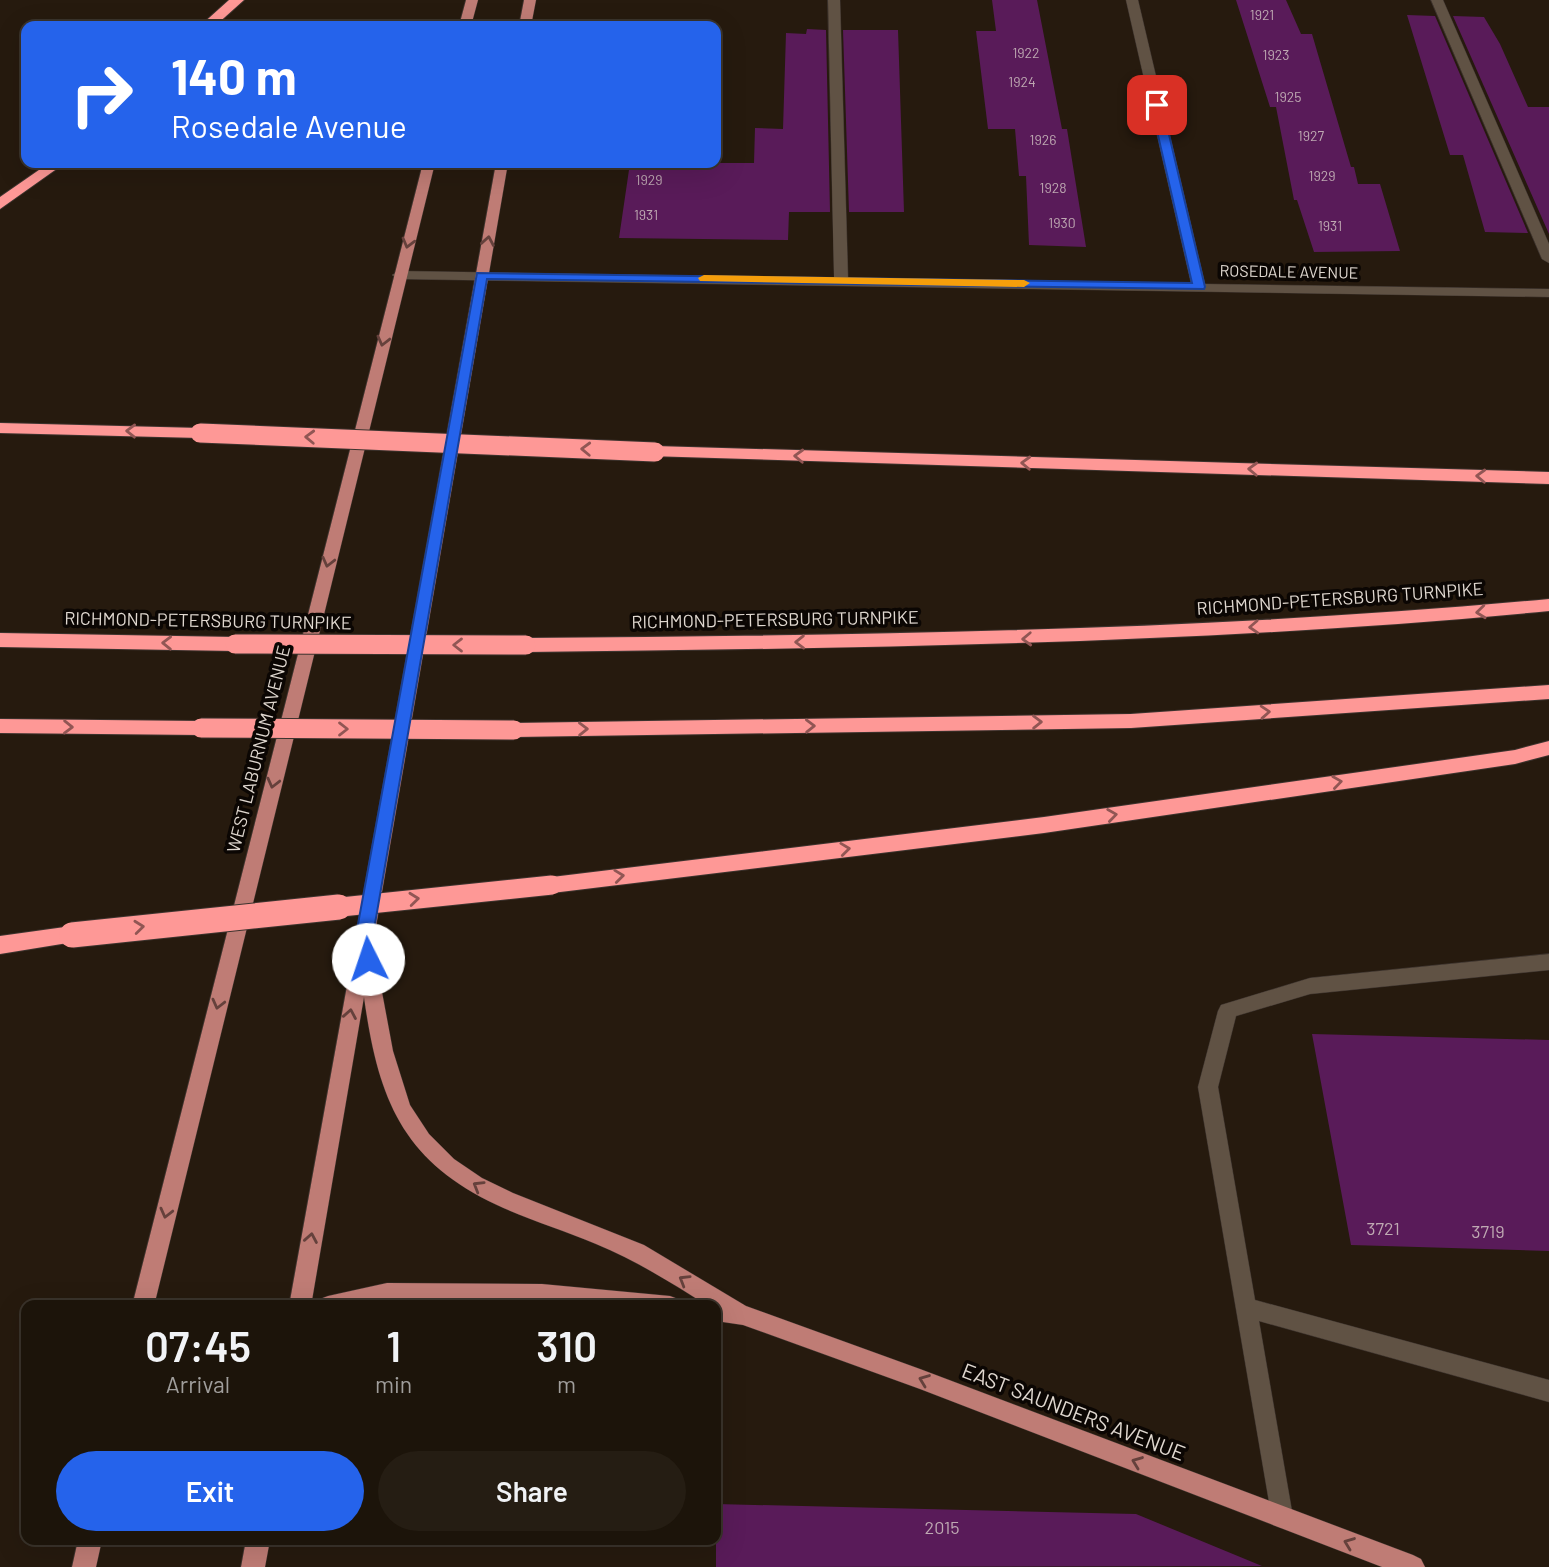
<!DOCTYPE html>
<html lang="en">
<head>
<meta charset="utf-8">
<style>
  :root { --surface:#1c140a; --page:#251d13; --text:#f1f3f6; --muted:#a09e9c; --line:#3a332b; --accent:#2563eb }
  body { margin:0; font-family:Barlow,sans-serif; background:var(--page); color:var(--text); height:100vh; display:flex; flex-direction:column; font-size:26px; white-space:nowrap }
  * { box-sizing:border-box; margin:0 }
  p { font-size:23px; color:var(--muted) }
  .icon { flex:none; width:38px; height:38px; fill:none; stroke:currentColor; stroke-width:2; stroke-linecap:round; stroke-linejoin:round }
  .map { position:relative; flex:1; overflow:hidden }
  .side { position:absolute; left:21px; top:1300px; width:700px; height:245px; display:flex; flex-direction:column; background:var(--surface); border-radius:14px; box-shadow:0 7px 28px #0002,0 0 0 2px var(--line) }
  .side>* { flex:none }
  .hud { position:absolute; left:21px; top:21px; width:700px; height:147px; border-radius:14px; box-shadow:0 7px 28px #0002,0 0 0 2px var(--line); background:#2563eb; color:#fff; overflow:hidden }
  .pin { position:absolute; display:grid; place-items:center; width:60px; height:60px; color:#fff; margin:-30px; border-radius:14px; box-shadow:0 4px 10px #0006 }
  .me { position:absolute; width:77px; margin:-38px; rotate:356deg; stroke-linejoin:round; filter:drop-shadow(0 0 5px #0008) }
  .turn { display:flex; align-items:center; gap:24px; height:147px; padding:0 35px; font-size:32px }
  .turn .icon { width:91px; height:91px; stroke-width:2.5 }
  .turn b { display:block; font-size:49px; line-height:60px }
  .eta { display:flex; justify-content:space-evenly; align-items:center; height:119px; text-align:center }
  .eta b { font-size:42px; font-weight:600; line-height:49px }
  .action { display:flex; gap:14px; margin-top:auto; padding:14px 35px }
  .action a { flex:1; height:80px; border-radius:42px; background:var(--accent); color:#fff; font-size:28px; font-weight:600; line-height:80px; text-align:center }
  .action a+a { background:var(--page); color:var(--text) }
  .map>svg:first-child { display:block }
  .building { fill:#591b59 }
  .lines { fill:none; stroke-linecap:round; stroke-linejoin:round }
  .minor-casing { stroke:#3c332e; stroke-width:1 }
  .major-casing { stroke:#3c332e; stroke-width:1 }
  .highway-casing { stroke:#3c332e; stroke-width:2 }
  .minor { fill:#605244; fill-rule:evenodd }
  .major { fill:#bf7c75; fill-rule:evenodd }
  .highway { fill:#fe9896; fill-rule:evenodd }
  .highway-bridge-far1-casing { stroke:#3c332e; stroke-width:21; stroke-linecap:butt }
  .highway-bridge-casing { stroke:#3c332e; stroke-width:27; stroke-linecap:butt }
  .highway-bridge-far1 { stroke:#fe9896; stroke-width:19 }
  .highway-bridge { stroke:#fe9896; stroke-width:25 }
  .oneway { stroke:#65413c }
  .oneway2 { stroke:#915654 }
  .route { fill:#2563eb; stroke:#184099; stroke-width:2 }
  .slow { fill:#f59e0b }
  .labels { text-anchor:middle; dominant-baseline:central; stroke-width:7; stroke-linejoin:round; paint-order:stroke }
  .number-label { font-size:14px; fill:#bea9b2 }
  .far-street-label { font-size:16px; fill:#e0d8d0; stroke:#0b0603 }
  .street-label { font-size:18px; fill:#e0d8d0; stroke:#0b0603 }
  .near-number-label { font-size:18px; fill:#bea9b2 }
  .near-street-label { font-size:21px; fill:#e0d8d0; stroke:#0b0603 }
</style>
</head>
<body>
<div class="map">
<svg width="1549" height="1567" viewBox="0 0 1549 1567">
  <rect width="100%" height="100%" fill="#261a0e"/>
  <path class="building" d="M 992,0 L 1037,0 L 1062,129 L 1067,129 L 1086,247 L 1029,245 L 1026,176 L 1019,176 L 1015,129 L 988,129 L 976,31 L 996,31 Z
    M 1236,0 L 1286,0 L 1301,34 L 1312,34 L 1351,167 L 1354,167 L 1358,184 L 1380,184 L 1400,251 L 1314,252 L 1297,200 L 1294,200 L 1276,107 L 1270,107 Z
    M 1407,15 L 1435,16 L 1528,233 L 1485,232 L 1463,155 L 1450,155 Z
    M 1453,16 L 1484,17 L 1500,44 L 1528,107 L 1549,107 L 1549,234 Z
    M 807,29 L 826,30 L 830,212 L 789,212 L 788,240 L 619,238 L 630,163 L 754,163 L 755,128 L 783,129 L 786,33 L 806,34 Z
    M 843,30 L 898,30 L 904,212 L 849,212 Z
    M 1312,1034 L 1549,1040 L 1549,1251 L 1351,1245 Z
    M 716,1504 L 1136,1514 L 1262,1566 L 716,1567 Z"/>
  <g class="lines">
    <g class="minor-casing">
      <path id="minor" d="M 828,0 L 840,0 L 848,278 L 1191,283 L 1126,0 L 1138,0 L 1205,284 L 1549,289 L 1549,297 L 399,279 L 392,275 L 399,271 L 834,278 Z
        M 1431,0 L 1443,0 L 1549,244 L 1549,263 L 1542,259 Z
        M 1549,954 L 1549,970 L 1310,994 L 1236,1016 L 1218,1087 L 1255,1300 L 1549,1380 L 1549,1402 L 1259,1321 L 1293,1517 L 1289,1525 L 1281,1528 L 1273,1525 L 1198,1087 L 1218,1011 L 1221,1005 L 1310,978 Z"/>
    </g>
    <g class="major-casing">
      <path id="major" d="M 466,0 L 478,0 L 471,26 L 459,26 Z
        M 524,0 L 536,0 L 531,26 L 519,26 Z
        M 423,163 L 435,163 L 154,1306 L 132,1306 Z
        M 496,163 L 508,163 L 373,944 L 393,1051 L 410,1105 L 429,1134 L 454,1159 L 482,1178 L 513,1193 L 644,1245 L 746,1306 L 920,1369 L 1413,1555 L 1421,1559 L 1425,1567 L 1382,1567 L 920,1389 L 743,1325 L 716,1321 L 716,1306 L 708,1306 C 672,1283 635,1260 596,1244 C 563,1230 529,1220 497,1205 C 401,1160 378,1097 364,997 L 311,1306 L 289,1306 Z
        M 387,1283 L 542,1284 L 670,1296 L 678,1299 L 681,1306 L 387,1303 L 375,1306 L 317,1306 L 320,1299 L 328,1296 Z
        M 78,1540 L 102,1540 L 96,1567 L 72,1567 Z
        M 246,1540 L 270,1540 L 265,1567 L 241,1567 Z"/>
    </g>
    <g class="highway-casing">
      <path id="highway" d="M 229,0 L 244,0 L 215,26 L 200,26 Z
        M 49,163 L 65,163 L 0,209 L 0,197 Z
        M 0,423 L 200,428 L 209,433 L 200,438 L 0,433 Z
        M 655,446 L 1549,472 L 1549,484 L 649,456 L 646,452 Z
        M 1549,599 L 1549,611 C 1209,644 868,648 526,652 L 519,650 L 516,645 L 519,640 L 526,638 C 868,635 1209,631 1549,599 Z
        M 0,633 L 235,637 L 242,639 L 245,644 L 242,649 L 235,651 L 0,647 Z
        M 1549,685 L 1549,699 L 1131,728 L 514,737 L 507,735 L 504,730 L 507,725 L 514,723 L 1131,714 Z
        M 0,719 L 201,721 L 208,723 L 211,728 L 208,733 L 201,735 L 0,733 Z
        M 1549,741 L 1549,755 L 1515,764 L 1044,833 L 552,893 L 544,891 L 541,885 L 544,879 L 552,877 L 1044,817 L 1515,750 Z
        M 72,926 L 80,929 L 83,935 L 80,941 L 0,954 L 0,936 Z"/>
    </g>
    <use href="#minor" class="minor"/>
    <use href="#major" class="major"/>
    <use href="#highway" class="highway"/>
    <g class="highway-bridge-far1-casing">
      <path id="highway-bridge-far1" d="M 200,433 L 655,452
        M 235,644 L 526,645
        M 201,728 L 514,730
        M 322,909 L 552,885"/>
    </g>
    <g class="highway-bridge-casing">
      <path id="highway-bridge" d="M 72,935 L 339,907"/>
    </g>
    <use href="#highway-bridge-far1" class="highway-bridge-far1"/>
    <use href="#highway-bridge" class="highway-bridge"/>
  </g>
  <defs><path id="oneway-chevron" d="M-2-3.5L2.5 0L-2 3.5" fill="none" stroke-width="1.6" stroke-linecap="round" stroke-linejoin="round" transform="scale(1.75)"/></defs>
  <g class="oneway">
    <use href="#oneway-chevron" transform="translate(488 241) rotate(-80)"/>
    <use href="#oneway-chevron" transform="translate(408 243) rotate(105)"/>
    <use href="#oneway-chevron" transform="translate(383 341) rotate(104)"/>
    <use href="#oneway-chevron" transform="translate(328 562) rotate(104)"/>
    <use href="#oneway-chevron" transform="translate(273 783) rotate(104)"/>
    <use href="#oneway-chevron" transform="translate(218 1004) rotate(104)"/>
    <use href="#oneway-chevron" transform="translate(350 1014) rotate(-80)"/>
    <use href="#oneway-chevron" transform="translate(478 1186) rotate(-149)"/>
    <use href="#oneway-chevron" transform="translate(166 1213) rotate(104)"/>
    <use href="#oneway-chevron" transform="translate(311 1238) rotate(-80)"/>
    <use href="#oneway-chevron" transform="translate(684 1280) rotate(-149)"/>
    <use href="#oneway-chevron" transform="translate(924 1380) rotate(-159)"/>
    <use href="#oneway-chevron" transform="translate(1137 1462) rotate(-159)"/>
    <use href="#oneway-chevron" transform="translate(1349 1543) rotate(-159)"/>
  </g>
  <g class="oneway2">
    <use href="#oneway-chevron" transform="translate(131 431) rotate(-179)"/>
    <use href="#oneway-chevron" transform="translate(310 437) rotate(-178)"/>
    <use href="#oneway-chevron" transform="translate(586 449) rotate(-178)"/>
    <use href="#oneway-chevron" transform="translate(799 456) rotate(-178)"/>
    <use href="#oneway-chevron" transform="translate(1026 463) rotate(-178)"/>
    <use href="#oneway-chevron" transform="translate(1253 469) rotate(-178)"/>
    <use href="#oneway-chevron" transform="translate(1481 476) rotate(-178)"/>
    <use href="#oneway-chevron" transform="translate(1481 612) rotate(174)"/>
    <use href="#oneway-chevron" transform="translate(1254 627) rotate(177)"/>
    <use href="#oneway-chevron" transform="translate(1027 639) rotate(178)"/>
    <use href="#oneway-chevron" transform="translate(800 642) rotate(179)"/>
    <use href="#oneway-chevron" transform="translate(167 643) rotate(-179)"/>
    <use href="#oneway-chevron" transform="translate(458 645) rotate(-180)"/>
    <use href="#oneway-chevron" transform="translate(1265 712) rotate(-4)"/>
    <use href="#oneway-chevron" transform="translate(1037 722) rotate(-1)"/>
    <use href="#oneway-chevron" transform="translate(810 726) rotate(-1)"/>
    <use href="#oneway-chevron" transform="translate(68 727) rotate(1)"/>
    <use href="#oneway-chevron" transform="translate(343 729)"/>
    <use href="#oneway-chevron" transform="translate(583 729) rotate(-1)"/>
    <use href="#oneway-chevron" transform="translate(1337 782) rotate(-8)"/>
    <use href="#oneway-chevron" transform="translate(1112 815) rotate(-8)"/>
    <use href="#oneway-chevron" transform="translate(845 849) rotate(-7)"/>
    <use href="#oneway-chevron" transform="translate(619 876) rotate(-7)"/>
    <use href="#oneway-chevron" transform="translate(414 899) rotate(-6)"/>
    <use href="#oneway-chevron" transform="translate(139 927) rotate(-6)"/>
  </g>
  <path class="route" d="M 1157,102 L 1162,105 L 1205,287 L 1204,289 L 487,279 L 373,935 L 377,959 L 374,964 L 362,964 L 356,935 L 477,273 L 1192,283 L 1151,105 Z"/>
  <path class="slow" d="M 704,275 L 1024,280 L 1030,283 L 1024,287 L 700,281 L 698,278 Z"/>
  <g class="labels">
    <g class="number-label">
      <text x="1262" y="14">1921</text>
      <text x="1026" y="52">1922</text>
      <text x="1276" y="54">1923</text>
      <text x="1022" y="81">1924</text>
      <text x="1288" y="96">1925</text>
      <text x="1311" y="135">1927</text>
      <text x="1043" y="139">1926</text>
      <text x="1322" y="175">1929</text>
      <text x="649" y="179">1929</text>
      <text x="1053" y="187">1928</text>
      <text x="646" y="214">1931</text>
      <text x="1062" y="222">1930</text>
      <text x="1330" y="225">1931</text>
    </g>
    <g class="far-street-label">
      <text transform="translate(1289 271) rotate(1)">ROSEDALE AVENUE</text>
    </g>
    <g class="street-label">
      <text transform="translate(1340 598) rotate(-4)">RICHMOND-PETERSBURG TURNPIKE</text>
      <text transform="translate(775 619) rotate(-1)">RICHMOND-PETERSBURG TURNPIKE</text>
      <text transform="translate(208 620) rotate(1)">RICHMOND-PETERSBURG TURNPIKE</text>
      <text transform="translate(258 749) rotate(-76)">WEST LABURNUM AVENUE</text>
    </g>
    <g class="near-number-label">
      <text x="1383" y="1228">3721</text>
      <text x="1488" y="1231">3719</text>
      <text x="942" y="1527">2015</text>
    </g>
    <g class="near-street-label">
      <text transform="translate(1074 1411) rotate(21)">EAST SAUNDERS AVENUE</text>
    </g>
  </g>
</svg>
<div class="pin" style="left:1157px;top:105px;background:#d93025"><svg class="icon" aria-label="arrive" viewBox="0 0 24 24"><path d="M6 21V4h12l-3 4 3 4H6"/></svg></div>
<svg class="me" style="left:368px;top:959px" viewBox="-20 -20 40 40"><circle r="19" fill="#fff"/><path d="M0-13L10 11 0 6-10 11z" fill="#2563eb"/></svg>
<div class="hud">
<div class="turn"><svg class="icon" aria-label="right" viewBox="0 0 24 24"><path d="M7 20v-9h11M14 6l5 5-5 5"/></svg><div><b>140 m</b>Rosedale Avenue</div></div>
</div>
<section class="side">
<div class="eta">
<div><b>07:45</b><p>Arrival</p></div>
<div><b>1</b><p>min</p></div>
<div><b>310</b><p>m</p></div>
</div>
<div class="action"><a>Exit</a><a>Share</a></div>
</section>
</div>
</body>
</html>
